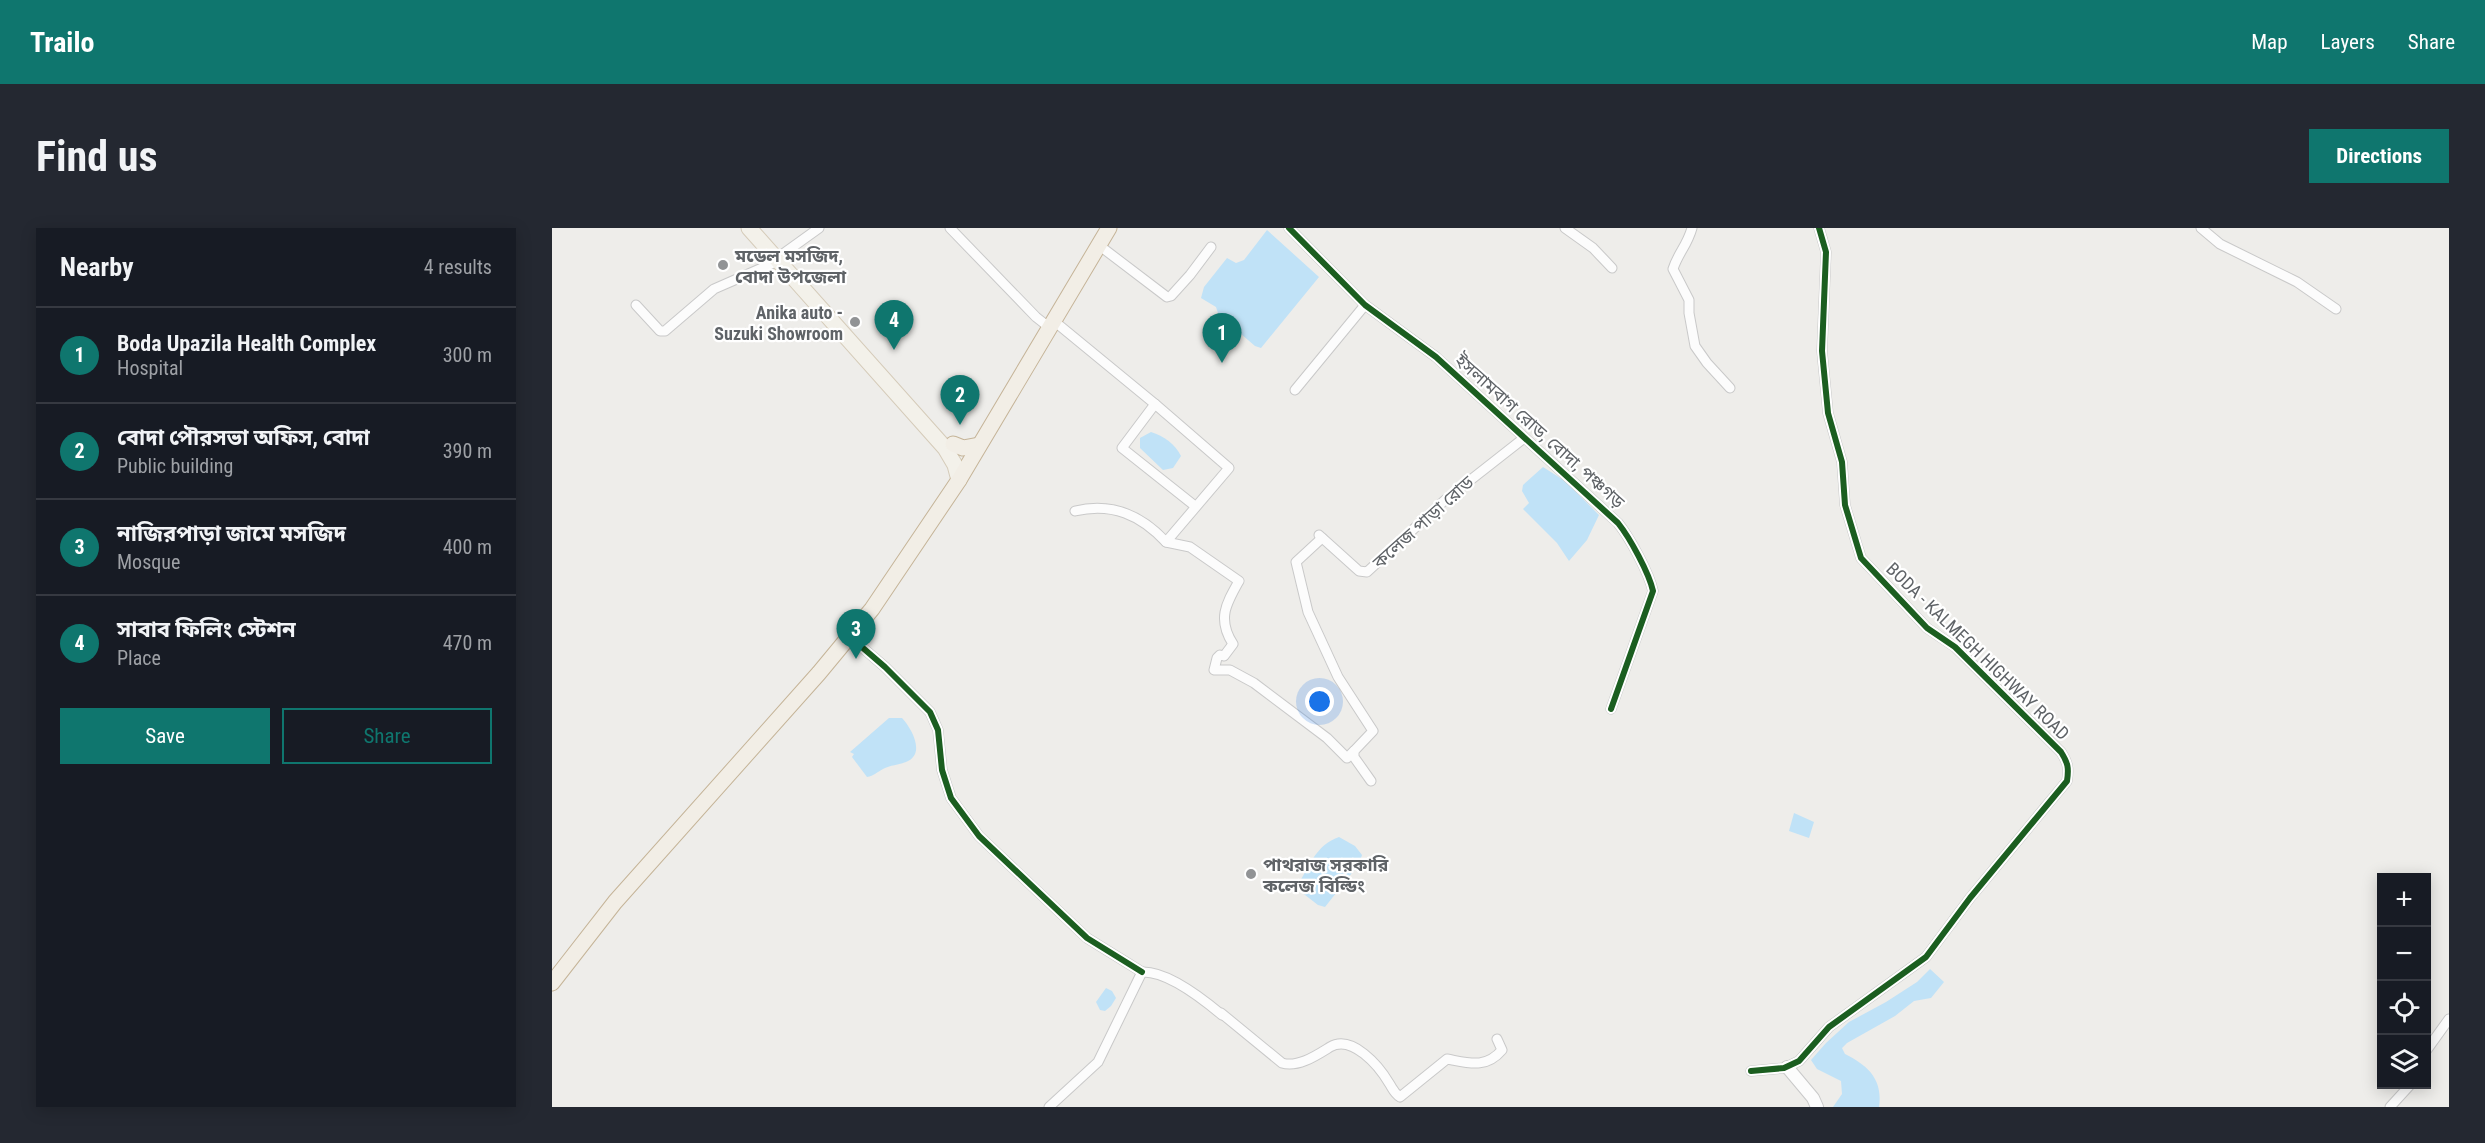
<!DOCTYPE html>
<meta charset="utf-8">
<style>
body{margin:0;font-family:"Roboto Condensed","Noto Sans Bengali",sans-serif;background:#242831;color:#f1f3f6}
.controls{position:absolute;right:18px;bottom:18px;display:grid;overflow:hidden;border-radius:0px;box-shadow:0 3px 15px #0003}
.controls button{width:54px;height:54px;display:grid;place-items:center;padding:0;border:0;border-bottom:2px solid #363941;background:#171b24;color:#f1f3f6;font:30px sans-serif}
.you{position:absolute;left:768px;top:474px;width:21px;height:21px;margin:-15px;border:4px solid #fff;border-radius:50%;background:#1a73e8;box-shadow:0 0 0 9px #1a73e833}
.badge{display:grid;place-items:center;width:39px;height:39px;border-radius:50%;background:#0f766e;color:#fff;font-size:20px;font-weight:700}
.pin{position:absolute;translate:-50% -50px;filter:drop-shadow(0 2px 3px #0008)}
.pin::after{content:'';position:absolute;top:32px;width:21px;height:18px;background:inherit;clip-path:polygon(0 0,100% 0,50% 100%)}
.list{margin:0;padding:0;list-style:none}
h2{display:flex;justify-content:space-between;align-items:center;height:78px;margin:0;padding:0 24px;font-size:26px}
h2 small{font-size:20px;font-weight:400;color:#9ea1a6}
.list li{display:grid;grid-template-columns:39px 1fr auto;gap:18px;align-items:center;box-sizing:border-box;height:96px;padding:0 24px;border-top:2px solid #363941}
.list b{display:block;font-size:22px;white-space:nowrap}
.list p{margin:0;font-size:20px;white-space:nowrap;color:#9ea1a6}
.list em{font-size:20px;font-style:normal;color:#9ea1a6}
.actions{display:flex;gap:12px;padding:18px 24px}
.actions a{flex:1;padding:14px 0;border:2px solid #0f766e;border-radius:0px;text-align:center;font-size:21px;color:#0f766e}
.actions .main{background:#0f766e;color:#fff}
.icon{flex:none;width:33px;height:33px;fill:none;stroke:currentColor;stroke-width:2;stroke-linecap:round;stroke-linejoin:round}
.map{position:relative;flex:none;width:1897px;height:879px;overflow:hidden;border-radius:0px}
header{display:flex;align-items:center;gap:36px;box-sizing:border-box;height:84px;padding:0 30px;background:#0f766e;color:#fff}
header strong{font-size:28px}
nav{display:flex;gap:33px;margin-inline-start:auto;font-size:21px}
.intro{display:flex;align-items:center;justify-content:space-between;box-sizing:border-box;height:144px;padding:0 36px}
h1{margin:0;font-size:42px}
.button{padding:15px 27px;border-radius:0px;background:#0f766e;color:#fff;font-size:21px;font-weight:700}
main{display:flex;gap:36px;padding:0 36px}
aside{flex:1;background:#171b24;border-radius:0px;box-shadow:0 3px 15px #0003}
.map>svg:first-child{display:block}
.water{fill:#c0e2f7}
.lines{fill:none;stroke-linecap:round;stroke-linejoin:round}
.minor-casing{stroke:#c9c9c9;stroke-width:11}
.tertiary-casing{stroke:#c9c9c9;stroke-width:14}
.primary-casing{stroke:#d5cbb9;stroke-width:17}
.trunk-casing{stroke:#c5b498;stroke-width:17}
.minor{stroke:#fcfcfc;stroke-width:9}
.tertiary{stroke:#fcfcfc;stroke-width:12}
.primary{stroke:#f3f1ea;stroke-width:15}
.trunk{stroke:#f2eee6;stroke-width:15}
.cycleway-casing{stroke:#fff;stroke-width:10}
.cycleway{stroke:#1b5e20;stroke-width:6}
.poi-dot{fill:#919395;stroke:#fff;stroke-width:2}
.labels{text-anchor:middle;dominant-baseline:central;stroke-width:4.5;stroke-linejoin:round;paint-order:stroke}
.poi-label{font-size:18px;font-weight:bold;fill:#5f6367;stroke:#fff;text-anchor:start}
.street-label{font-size:18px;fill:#5f6367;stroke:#fff}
</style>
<header>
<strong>Trailo</strong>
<nav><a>Map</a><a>Layers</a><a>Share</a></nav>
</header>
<div class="intro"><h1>Find us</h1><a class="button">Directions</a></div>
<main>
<aside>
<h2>Nearby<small>4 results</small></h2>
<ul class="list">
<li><span class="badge">1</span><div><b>Boda Upazila Health Complex</b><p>Hospital</p></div><em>300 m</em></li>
<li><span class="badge">2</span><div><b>বোদা পৌরসভা অফিস, বোদা</b><p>Public building</p></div><em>390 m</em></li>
<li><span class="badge">3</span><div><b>নাজিরপাড়া জামে মসজিদ</b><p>Mosque</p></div><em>400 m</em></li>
<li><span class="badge">4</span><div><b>সাবাব ফিলিং স্টেশন</b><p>Place</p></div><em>470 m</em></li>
</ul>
<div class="actions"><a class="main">Save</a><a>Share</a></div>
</aside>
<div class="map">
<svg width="1897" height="879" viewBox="0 0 1897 879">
<rect width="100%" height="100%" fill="#eeedea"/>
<g class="water">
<path d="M715 2 767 49 709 120 703 118 682 100 679 92 666 85 664 79 649 70 652 59 675 30 684 35 692 32Z"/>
<path d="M599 204C612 208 623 216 629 228L621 240 611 242 588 220V210Z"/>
<path d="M991 239 1013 253 1047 287 1035 312 1017 333 1005 315 971 281 977 275 970 263 971 257Z"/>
<path d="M337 490H350C360 501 374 526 354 534 347 537 338 537 331 541 325 544 322 548 315 549L300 529 302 526 298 524Z"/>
<path d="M1242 585 1262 594 1257 610 1237 603Z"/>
<path d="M787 609 803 618 810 627 807 636 773 679 766 677 744 660C757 640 763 617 787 609Z"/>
<path d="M1378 741 1392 754 1379 770 1362 773 1343 788 1295 815 1290 820 1293 826C1317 838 1331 852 1327 879H1281L1290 866 1289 853 1265 841 1259 832 1274 815 1297 794 1334 774 1365 754Z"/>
<path d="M554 760 560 763 564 770 559 778 553 783 548 782 544 774Z"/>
</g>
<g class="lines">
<defs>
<g id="minor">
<path d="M398 0 484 89 498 100"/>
<path d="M737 0 813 77 884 129 1066 295C1078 310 1097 345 1101 363L1059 481"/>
<path d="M1013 0 1041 20 1060 40"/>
<path d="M1140 0C1135 18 1126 25 1121 41L1137 72V85L1143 118 1155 135 1178 160"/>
<path d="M1649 0 1668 16 1745 54 1784 81"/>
<path d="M548 18 615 69 619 68 638 47 659 19"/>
<path d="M224 31 267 0"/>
<path d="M84 77 108 103H113L162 61 226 33"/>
<path d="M502 93 603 176 570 220 643 278"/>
<path d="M743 162 813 77"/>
<path d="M523 283C560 274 589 287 614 314L677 240 603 176"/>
<path d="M767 307 807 343 815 344 893 272 972 210"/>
<path d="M770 310 744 334 756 384 786 449 821 503 802 523V529L819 553"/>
<path d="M614 314 638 319 687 353C674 376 665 391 681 416L672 428 668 427 665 430 662 442H678L702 455 775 510 795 530 802 523"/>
<path d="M297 408 333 439 378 484 386 502 390 542 399 570 427 608 535 710 590 744"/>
<path d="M669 785 730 835C746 840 765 827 778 819 800 806 827 838 837 855 841 861 842 865 848 869L895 831C917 835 934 841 950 822L945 811"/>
<path d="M1874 823 1897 791"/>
<path d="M1199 843 1232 840 1247 833 1277 799 1374 729 1418 670 1515 553C1517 540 1516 535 1509 524L1403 419 1375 400 1309 330 1293 277 1290 234 1276 185 1270 123 1274 24 1267 0"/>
<path d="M497 879 546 834 590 744C615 743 651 771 670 787"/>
<path d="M1838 879 1859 856"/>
</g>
<path id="tertiary" d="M1235 839 1261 870 1265 879"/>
<path id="primary" d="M197 0 393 220 403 237 407 252"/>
<g id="trunk">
<path d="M401 216 411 220 427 217"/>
<path d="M0 755 63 674 267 445 320 381 407 252 557 0"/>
</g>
</defs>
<use href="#minor" class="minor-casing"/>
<use href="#tertiary" class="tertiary-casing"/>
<use href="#primary" class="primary-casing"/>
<use href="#trunk" class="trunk-casing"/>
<use href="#minor" class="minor"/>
<use href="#tertiary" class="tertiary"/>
<use href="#primary" class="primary"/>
<use href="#trunk" class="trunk"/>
<defs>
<g id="cycleway">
<path d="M737 0 813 77 884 129 1066 295C1078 310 1097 345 1101 363L1059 481"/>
<path d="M297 408 333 439 378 484 386 502 390 542 399 570 427 608 535 710 590 744"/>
<path d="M1199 843 1232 840 1247 833 1277 799 1374 729 1418 670 1515 553C1517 540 1516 535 1509 524L1403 419 1375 400 1309 330 1293 277 1290 234 1276 185 1270 123 1274 24 1267 0"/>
</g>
</defs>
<use href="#cycleway" class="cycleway-casing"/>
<use href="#cycleway" class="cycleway"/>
</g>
<g class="poi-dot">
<circle cx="171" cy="37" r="6"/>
<circle cx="303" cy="94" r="6"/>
<circle cx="699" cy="646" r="6"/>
</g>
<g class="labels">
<g class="poi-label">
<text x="183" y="27">মডেল মসজিদ,<tspan x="183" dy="21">বোদা উপজেলা</tspan></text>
<text x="291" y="84" text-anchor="end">Anika auto -<tspan x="291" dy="21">Suzuki Showroom</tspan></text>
<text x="711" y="636">পাথরাজ সরকারি<tspan x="711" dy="21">কলেজ বিল্ডিং</tspan></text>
</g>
<g class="street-label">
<text transform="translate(988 203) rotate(42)">ইসলামবাগ রোড, বোদা, পঞ্চগড়</text>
<text transform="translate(871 294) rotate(-42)">কলেজ পাড়া রোড</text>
<text transform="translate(1426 423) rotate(44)">BODA - KALMEGH HIGHWAY ROAD</text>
</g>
</g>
</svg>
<div class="controls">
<button>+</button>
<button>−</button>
<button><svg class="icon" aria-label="locate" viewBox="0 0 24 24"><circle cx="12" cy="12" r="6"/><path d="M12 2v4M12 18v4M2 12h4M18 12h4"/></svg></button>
<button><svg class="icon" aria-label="layers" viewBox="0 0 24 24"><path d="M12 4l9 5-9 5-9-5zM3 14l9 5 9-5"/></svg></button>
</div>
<div class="you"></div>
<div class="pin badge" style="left:670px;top:135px">1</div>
<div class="pin badge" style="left:408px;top:197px">2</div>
<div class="pin badge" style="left:304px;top:431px">3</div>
<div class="pin badge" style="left:342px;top:122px">4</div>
</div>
</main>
